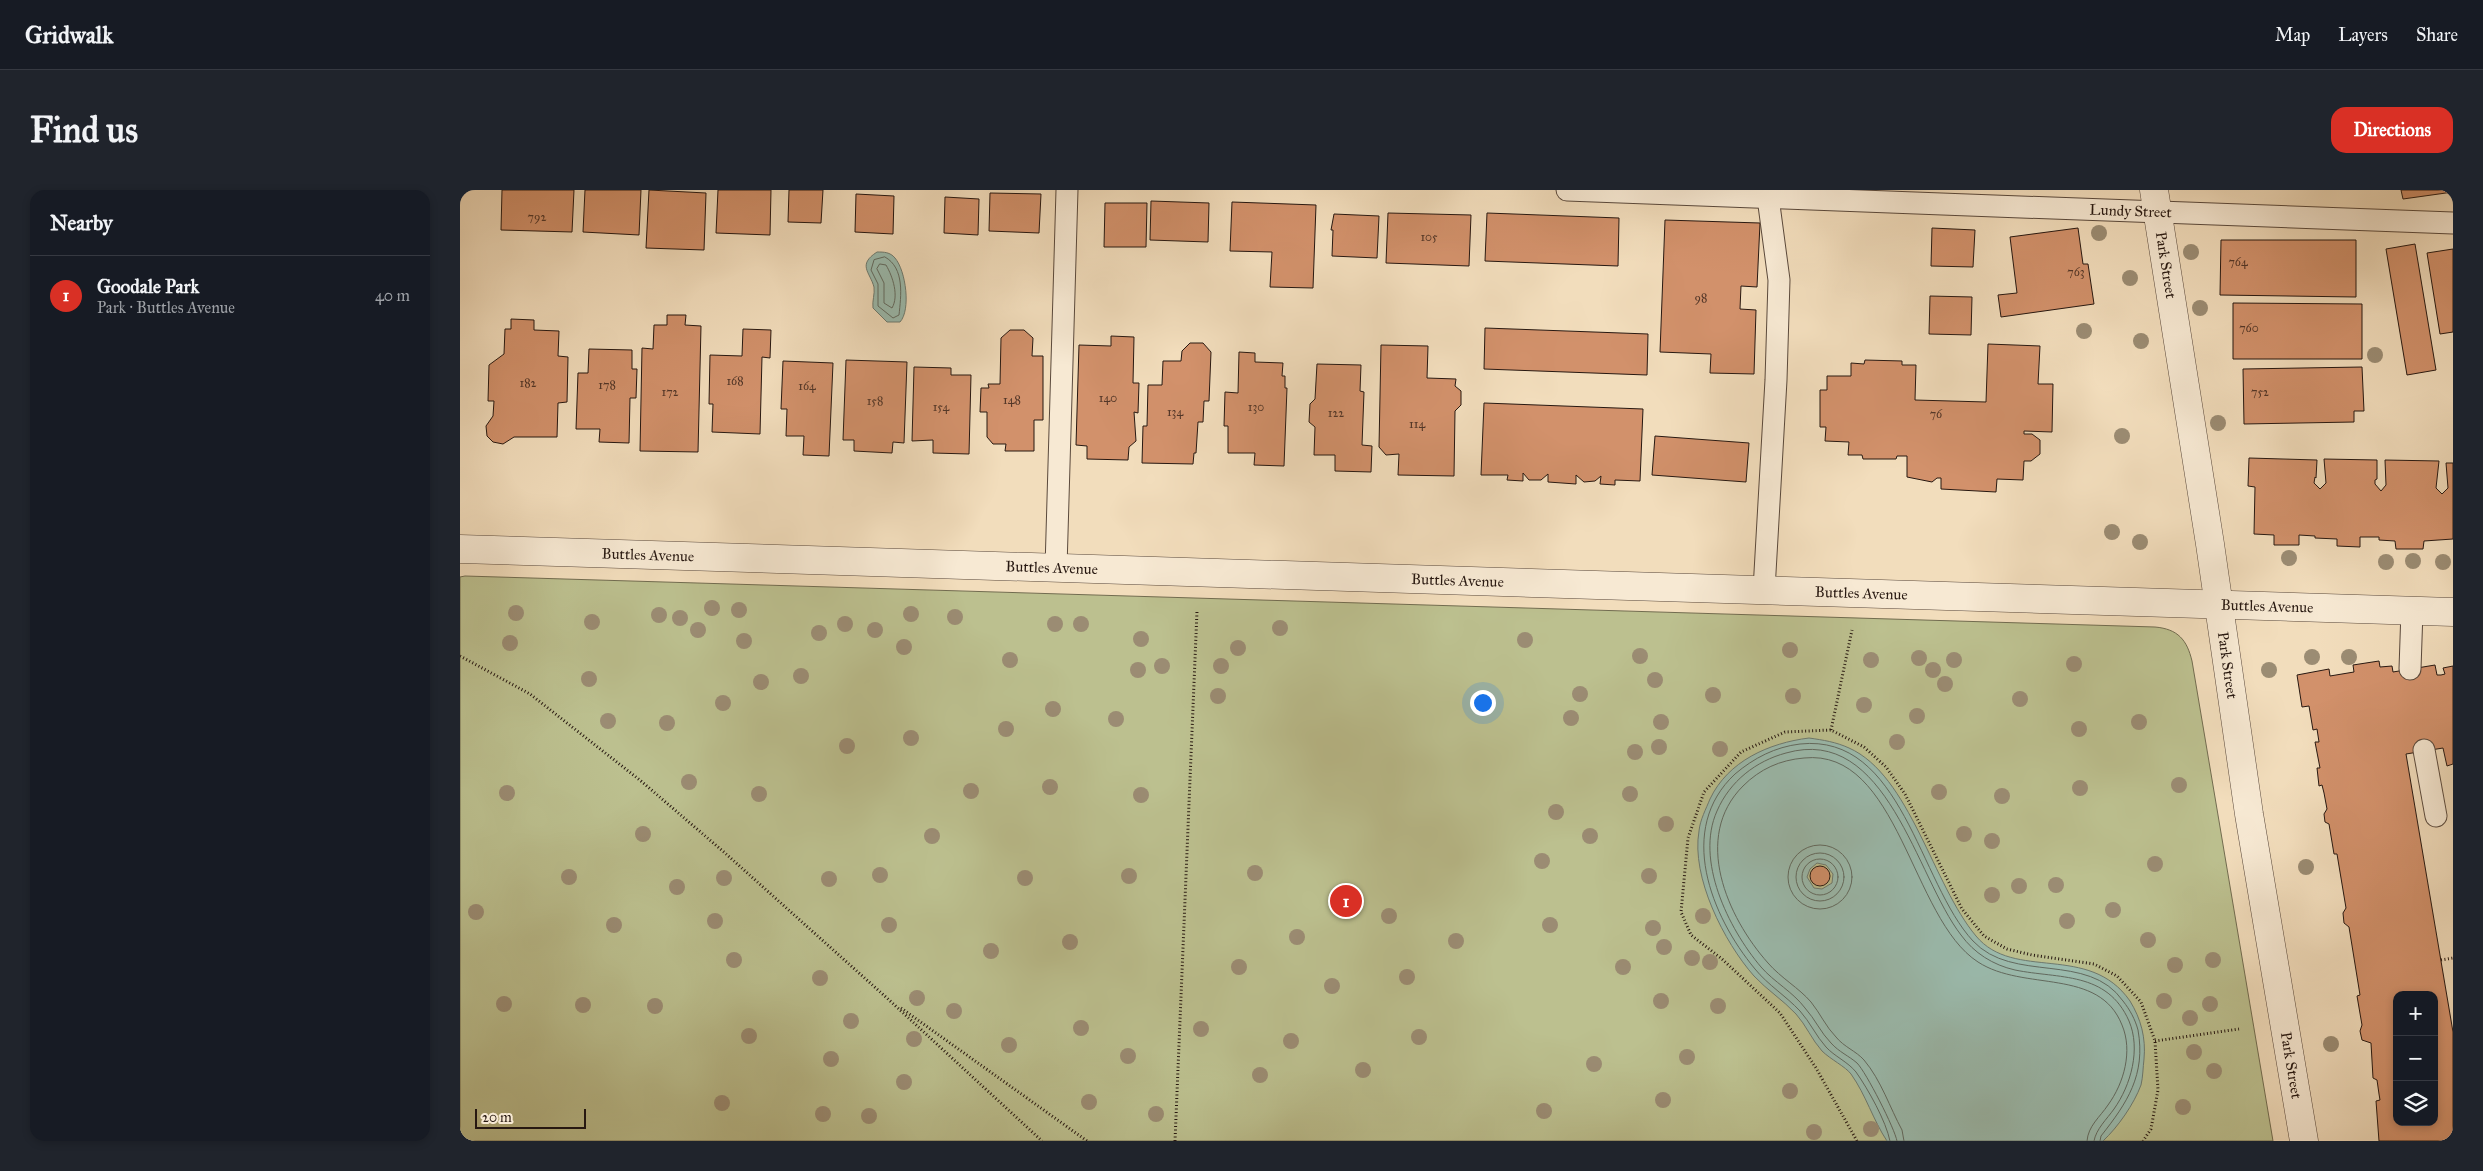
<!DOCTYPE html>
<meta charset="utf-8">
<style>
body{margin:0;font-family:"IM FELL Great Primer",serif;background:#20242c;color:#f1f3f6}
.controls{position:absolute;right:15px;bottom:15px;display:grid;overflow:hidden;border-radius:10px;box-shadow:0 2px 8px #0003}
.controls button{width:45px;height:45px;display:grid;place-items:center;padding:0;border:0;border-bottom:1px solid #363941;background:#171b24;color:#f1f3f6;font:25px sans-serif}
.scale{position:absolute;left:15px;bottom:12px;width:111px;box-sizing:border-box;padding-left:5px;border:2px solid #271811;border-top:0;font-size:14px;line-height:18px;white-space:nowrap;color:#271811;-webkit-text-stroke:4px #f7e9d3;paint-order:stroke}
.you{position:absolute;left:1022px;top:512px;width:18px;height:18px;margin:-12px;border:4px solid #fff;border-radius:50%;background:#1a73e8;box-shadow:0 0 0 8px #1a73e833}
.badge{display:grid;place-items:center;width:32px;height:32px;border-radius:50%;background:#d93025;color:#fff;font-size:16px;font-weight:700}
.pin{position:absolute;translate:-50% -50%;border:2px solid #fff;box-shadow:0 1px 5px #0006}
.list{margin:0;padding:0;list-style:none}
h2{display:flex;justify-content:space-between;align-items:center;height:65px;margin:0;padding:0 20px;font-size:21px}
h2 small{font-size:16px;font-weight:400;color:#9ea1a6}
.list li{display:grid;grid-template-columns:32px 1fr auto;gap:15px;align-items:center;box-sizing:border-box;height:80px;padding:0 20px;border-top:1px solid #363941}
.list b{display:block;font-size:19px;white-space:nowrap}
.list p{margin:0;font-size:16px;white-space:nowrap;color:#9ea1a6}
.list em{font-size:16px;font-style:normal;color:#9ea1a6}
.icon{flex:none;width:28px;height:28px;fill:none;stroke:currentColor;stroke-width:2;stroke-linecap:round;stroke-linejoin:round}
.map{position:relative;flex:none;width:1993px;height:951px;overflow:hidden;border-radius:15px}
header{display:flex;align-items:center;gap:30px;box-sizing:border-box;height:70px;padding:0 25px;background:#171b24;border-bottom:1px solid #363941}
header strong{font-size:24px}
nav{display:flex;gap:28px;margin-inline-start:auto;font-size:18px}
.intro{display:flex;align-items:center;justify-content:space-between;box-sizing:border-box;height:120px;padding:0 30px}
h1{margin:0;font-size:35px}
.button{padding:12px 22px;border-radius:15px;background:#d93025;color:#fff;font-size:18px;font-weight:700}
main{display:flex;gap:30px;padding:0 30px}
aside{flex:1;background:#171b24;border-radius:15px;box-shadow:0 2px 8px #0003}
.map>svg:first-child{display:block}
.green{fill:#bcc08f;stroke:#726c50}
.water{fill:#9bbcaf;stroke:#6d7a70;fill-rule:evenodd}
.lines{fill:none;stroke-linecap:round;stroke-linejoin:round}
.shore{stroke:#616a60;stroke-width:1}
.building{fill:#d2916b;stroke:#271811;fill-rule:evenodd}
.service-casing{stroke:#5a493c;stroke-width:23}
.minor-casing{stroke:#5a493c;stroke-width:29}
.path{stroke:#271811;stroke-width:3;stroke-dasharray:1 2.5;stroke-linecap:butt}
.service{stroke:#f7e9d3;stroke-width:21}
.minor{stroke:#f7e9d3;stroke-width:28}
.tree{fill:#9b8c73}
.labels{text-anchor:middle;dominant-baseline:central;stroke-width:4.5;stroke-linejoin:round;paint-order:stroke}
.number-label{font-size:12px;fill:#523628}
.street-label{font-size:15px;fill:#271811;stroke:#f7e9d3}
</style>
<header>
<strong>Gridwalk</strong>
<nav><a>Map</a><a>Layers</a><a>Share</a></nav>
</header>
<div class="intro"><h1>Find us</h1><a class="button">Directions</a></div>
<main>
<aside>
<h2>Nearby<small></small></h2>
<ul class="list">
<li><span class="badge">1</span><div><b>Goodale Park</b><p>Park · Buttles Avenue</p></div><em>40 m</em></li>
</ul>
</aside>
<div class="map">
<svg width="1993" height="951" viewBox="0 0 1993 951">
<rect width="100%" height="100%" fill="#f2ddbc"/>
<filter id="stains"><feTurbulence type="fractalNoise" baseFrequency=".004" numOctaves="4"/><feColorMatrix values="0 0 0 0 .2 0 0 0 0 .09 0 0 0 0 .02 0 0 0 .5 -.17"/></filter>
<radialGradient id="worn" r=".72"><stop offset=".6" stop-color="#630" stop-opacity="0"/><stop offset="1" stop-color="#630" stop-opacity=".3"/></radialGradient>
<path class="green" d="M5 386 1695 437C1718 439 1727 450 1732 471L1813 951H0V387Z"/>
<g class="water">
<path d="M417 62C424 62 430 62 435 68 446 81 451 120 440 132H427L413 118C412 111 415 104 414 97 410 82 397 75 417 62Z"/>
<path d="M1349 548C1363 550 1376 552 1389 558 1450 585 1473 695 1516 746 1554 792 1629 752 1670 811 1681 829 1686 848 1684 869 1683 877 1683 887 1681 895 1674 914 1658 937 1643 951H1427C1413 930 1406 905 1391 884 1386 877 1370 869 1362 861 1352 850 1346 835 1336 824 1323 810 1307 800 1294 786 1264 752 1231 687 1239 641 1240 630 1246 619 1250 609 1268 571 1309 553 1349 548ZM1357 673 1366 675 1373 684 1372 693 1362 699 1354 698 1347 687 1350 679Z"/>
</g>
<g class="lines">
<g class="shore">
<path d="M425 67C445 78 441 106 439 125L433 128 418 116V94L411 80 414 70Z"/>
<path d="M420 74 426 75C433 87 439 106 432 118L424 113V93L417 79Z"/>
<circle cx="1360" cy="687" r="32"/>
<circle cx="1360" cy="687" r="24"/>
<circle cx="1360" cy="687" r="18"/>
<path d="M1430 951C1426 931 1408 899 1396 882 1388 872 1374 866 1366 857 1356 846 1350 832 1340 821 1326 806 1308 795 1295 779 1251 726 1216 639 1275 584 1294 568 1315 557 1340 554 1442 543 1459 693 1513 751 1553 794 1628 761 1663 811 1670 820 1675 829 1678 840 1686 885 1667 913 1641 946L1640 951"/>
<path d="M1437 951C1435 939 1406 882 1397 873 1389 866 1379 862 1371 853 1361 843 1355 829 1345 818 1333 802 1314 792 1301 777 1268 738 1235 670 1257 621 1270 591 1296 571 1326 563 1427 534 1456 687 1501 745 1514 763 1533 775 1555 780 1599 789 1647 781 1669 831 1681 859 1671 895 1654 919 1647 929 1636 939 1634 951"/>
<path d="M1444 951 1442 940C1430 918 1421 890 1404 870 1396 861 1384 857 1376 847 1366 837 1360 823 1351 812 1339 798 1321 788 1308 773 1267 727 1232 647 1283 596 1300 579 1320 570 1344 568 1439 558 1451 729 1518 772 1564 802 1639 777 1662 835 1673 861 1664 893 1648 915 1640 927 1628 936 1627 951"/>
</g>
</g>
<g class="building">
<path d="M42 0H114L112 42 41 40Z"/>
<path d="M125 0H181L179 45 123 42Z"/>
<path d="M189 0 246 3 244 60 186 58Z"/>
<path d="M258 0H311L310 45 256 43Z"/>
<path d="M329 0H363L361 33 328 32Z"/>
<path d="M1941 0H1993V2L1943 9Z"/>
<path d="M530 3 581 4 579 43 529 41Z"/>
<path d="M396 4 434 6 433 44 395 42Z"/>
<path d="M485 7 519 9 518 45 484 43Z"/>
<path d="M691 11 749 13 748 52 690 50Z"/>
<path d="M772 12 856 15 853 98 810 97 812 62 770 61Z"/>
<path d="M645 13H687L686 57H644Z"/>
<path d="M928 23 1011 25 1009 76 926 73Z"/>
<path d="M1027 23 1159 28 1158 76 1025 71Z"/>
<path d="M874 24 919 26 917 68 872 66 873 40H871Z"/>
<path d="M1205 30 1300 33 1297 97 1281 96 1280 119 1296 120 1294 184 1250 183 1251 164 1200 162Z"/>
<path d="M1472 38 1515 40 1513 77 1471 76Z"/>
<path d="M1618 38 1623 74H1628L1634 114 1541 127 1538 105 1557 103 1550 47Z"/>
<path d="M1761 50H1896V107L1760 105Z"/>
<path d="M1955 54 1976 180 1947 185 1926 59Z"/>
<path d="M1993 59V142L1980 144 1967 63Z"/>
<path d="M1470 106 1512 107 1511 145 1469 144Z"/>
<path d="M1773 113 1902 114V169H1773Z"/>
<path d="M207 125H226L225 135 241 136 238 262 180 261 182 158 193 159 194 135H207Z"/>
<path d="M51 129 74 130V140L99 141 98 166 108 167 107 212 98 213 97 247H54L43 254 33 252 27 246 26 236 33 226 34 211H28L29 175 44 164 45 139H51Z"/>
<path d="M1025 138 1188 144 1187 185 1024 179Z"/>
<path d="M283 139 311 140 310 168 302 167 300 244 252 242 253 214H249L250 165 282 166Z"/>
<path d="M550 140H564L573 148 572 166H583V230H574V261H545L546 254H533L527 247V222H520L521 198H529L528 194H540L541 148Z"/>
<path d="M651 146 674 147 673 193H679L678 223 674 222 676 251 669 257 668 270 627 269V256L616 255 619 155 651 156Z"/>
<path d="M730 153H743L751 162 749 211H744L743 232H738L736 263H734L733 274 682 273 683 236H687L688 195H702L703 171H721L722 161Z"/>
<path d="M1528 154 1580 156 1578 194H1593L1592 242 1564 241V244H1572L1580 250V264L1571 271H1564L1563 290 1537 289 1536 302 1481 299V288H1477L1472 292 1447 287V266H1437L1436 269H1403L1402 265H1388L1389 252 1365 251 1366 237H1360V200H1367V186H1391V173L1404 174 1405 170 1442 171V175H1456L1455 210 1526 212Z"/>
<path d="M921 155 968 156 967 188 996 189 995 196 1001 201V215L995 221 994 286 938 285 939 264 926 265 919 257Z"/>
<path d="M129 159 172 160V179H177L176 208H170L169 253 139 252 140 239H116L118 183H128Z"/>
<path d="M779 162 795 163V172L823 173 822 186H825V198H827L824 276 794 275 795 263H768V236H764L765 202 778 203Z"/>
<path d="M386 170 447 172 444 253 433 252 432 263 394 261V250H383Z"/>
<path d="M323 171 373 173 369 266 343 265 344 246H326L327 219H321Z"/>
<path d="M857 174 901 175 900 201 904 202 902 255 912 256 911 282 875 281V265H854L855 237 849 232 850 214 855 209Z"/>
<path d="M454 177 491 178V185H511L509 264 473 263V250L452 251Z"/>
<path d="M1902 177 1904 221H1894V232L1784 234 1783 179Z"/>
<path d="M1024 213 1183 219 1180 291 1155 290V295L1140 294 1141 286 1135 291 1124 292 1116 285V294L1088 292V284L1081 290H1069L1063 283V291L1047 290 1048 285H1021Z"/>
<path d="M1195 246 1289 253 1286 292 1192 285Z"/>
<path d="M1789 268 1857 270 1856 288 1855 287 1854 293 1860 299 1866 293 1864 269 1917 270V289L1915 290V294L1921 301 1926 295 1925 270 1979 271 1976 298 1982 304 1988 298 1986 273H1993V349L1964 351 1963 359H1936L1935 351 1919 350V347H1900V357L1877 356V349L1855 348V346L1839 345V355H1814V345L1794 344 1795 297 1788 296Z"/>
<path d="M1919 471 1920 477 1932 476 1933 482 1975 475 1977 485H1981L1985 484 1983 478 1993 476V574L1987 576 1983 558 1946 564 1993 842V951H1919L1916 911 1920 910 1919 904 1917 890 1913 888 1911 853 1902 850 1900 841 1902 835 1897 806 1900 805 1889 737 1884 733 1883 723 1886 718 1877 664H1874L1869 634 1865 632 1864 624 1867 619 1864 603 1862 595 1859 596 1857 578H1860L1855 552H1859L1857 539 1853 540 1849 516 1842 517 1837 485 1869 479 1870 486 1894 482 1893 475ZM1937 805H1974V932H1937Z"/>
<circle cx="1360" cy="686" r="10"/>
</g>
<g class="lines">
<defs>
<g id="service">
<path id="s1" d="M1107 0 1993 33"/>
<path d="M596 378 607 0"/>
<path d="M1304 400 1316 190 1319 90 1307 0"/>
<path d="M1950 479 1952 420"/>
<path d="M1964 560 1976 626"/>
</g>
<g id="minor">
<path id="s2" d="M1694 0 1750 354 1789 624 1844 951"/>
<path id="s3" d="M0 359 1993 422"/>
</g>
</defs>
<use href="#service" class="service-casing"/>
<use href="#minor" class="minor-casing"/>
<g class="path">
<path d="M0 466 70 504 181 591 265 663 428 809 582 951"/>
<path d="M1371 540 1392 440"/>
<path d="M1981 770 1993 768"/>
<path d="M441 818 627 951"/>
<path d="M1695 851 1779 839"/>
<path d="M715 951 737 421"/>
<path d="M1397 951 1356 878 1320 823 1262 769 1231 745 1221 722 1228 648 1244 602 1281 562 1325 542 1371 540 1404 557 1426 577 1445 604 1502 719 1524 746 1547 759 1572 765 1634 774 1657 786 1681 812 1695 851 1698 900 1691 939 1683 951"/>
</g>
<use href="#service" class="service"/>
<use href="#minor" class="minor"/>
</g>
<g class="tree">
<circle cx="1639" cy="43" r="8"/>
<circle cx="1731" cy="62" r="8"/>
<circle cx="1670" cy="88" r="8"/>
<circle cx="1740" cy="118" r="8"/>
<circle cx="1624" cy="141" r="8"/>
<circle cx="1681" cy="151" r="8"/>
<circle cx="1915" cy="165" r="8"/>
<circle cx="1758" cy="233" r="8"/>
<circle cx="1662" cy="246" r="8"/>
<circle cx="1652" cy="342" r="8"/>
<circle cx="1680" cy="352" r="8"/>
<circle cx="1829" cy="368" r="8"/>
<circle cx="1953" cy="371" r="8"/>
<circle cx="1926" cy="372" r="8"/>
<circle cx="1983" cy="372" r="8"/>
<circle cx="252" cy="418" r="8"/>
<circle cx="279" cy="420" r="8"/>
<circle cx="56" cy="423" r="8"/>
<circle cx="451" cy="424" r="8"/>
<circle cx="199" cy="425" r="8"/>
<circle cx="495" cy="427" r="8"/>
<circle cx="220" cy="428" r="8"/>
<circle cx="132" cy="432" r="8"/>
<circle cx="385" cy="434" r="8"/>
<circle cx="595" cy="434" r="8"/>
<circle cx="621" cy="434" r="8"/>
<circle cx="820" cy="438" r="8"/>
<circle cx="238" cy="440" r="8"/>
<circle cx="415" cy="440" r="8"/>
<circle cx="359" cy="443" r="8"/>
<circle cx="681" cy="449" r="8"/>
<circle cx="1065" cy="450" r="8"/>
<circle cx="284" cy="451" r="8"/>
<circle cx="50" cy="453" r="8"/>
<circle cx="444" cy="457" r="8"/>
<circle cx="778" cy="458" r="8"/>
<circle cx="1330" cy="460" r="8"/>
<circle cx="1180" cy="466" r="8"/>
<circle cx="1852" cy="467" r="8"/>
<circle cx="1889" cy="467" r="8"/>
<circle cx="1459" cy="468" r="8"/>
<circle cx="550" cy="470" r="8"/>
<circle cx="1411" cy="470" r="8"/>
<circle cx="1494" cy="470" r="8"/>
<circle cx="1614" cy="474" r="8"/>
<circle cx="702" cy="476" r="8"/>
<circle cx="761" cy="476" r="8"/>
<circle cx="678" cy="480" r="8"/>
<circle cx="1473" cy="480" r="8"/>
<circle cx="1809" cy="480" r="8"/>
<circle cx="341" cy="486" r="8"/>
<circle cx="129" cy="489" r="8"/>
<circle cx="1195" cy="490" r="8"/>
<circle cx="301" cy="492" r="8"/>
<circle cx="1485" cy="494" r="8"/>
<circle cx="1120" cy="504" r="8"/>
<circle cx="1253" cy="505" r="8"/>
<circle cx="758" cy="506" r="8"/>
<circle cx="1333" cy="506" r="8"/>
<circle cx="1560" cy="509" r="8"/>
<circle cx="263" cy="513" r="8"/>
<circle cx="1404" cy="515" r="8"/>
<circle cx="593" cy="519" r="8"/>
<circle cx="1457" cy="526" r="8"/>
<circle cx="1111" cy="528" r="8"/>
<circle cx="656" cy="529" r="8"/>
<circle cx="148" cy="531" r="8"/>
<circle cx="1201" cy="532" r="8"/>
<circle cx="1679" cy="532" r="8"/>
<circle cx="207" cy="533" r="8"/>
<circle cx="546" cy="539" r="8"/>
<circle cx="1619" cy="539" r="8"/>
<circle cx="451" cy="548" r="8"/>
<circle cx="1437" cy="552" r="8"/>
<circle cx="387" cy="556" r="8"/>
<circle cx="1199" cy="557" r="8"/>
<circle cx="1260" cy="559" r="8"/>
<circle cx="1175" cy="562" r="8"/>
<circle cx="229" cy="592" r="8"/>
<circle cx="1719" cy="595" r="8"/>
<circle cx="590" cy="597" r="8"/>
<circle cx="1620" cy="598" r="8"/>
<circle cx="511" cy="601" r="8"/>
<circle cx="1479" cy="602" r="8"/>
<circle cx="47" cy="603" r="8"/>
<circle cx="299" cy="604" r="8"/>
<circle cx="1170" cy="604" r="8"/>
<circle cx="681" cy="605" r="8"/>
<circle cx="1542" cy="606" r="8"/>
<circle cx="1096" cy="622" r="8"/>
<circle cx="1206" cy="634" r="8"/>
<circle cx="183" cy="644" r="8"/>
<circle cx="1504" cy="644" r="8"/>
<circle cx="472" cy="646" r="8"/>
<circle cx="1130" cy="646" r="8"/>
<circle cx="1532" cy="651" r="8"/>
<circle cx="1082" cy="671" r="8"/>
<circle cx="1695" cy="674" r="8"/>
<circle cx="1846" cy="677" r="8"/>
<circle cx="795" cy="683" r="8"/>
<circle cx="420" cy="685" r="8"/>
<circle cx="669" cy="686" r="8"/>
<circle cx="1189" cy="686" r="8"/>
<circle cx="109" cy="687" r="8"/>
<circle cx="264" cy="688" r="8"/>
<circle cx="565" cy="688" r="8"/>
<circle cx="369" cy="689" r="8"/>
<circle cx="1596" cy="695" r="8"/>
<circle cx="1559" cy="696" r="8"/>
<circle cx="217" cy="697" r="8"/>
<circle cx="1532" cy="705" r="8"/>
<circle cx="1653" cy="720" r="8"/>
<circle cx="16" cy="722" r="8"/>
<circle cx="929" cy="726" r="8"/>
<circle cx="1243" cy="726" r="8"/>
<circle cx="255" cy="731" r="8"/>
<circle cx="1607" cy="731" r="8"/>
<circle cx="154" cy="735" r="8"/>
<circle cx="429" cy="735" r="8"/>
<circle cx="1090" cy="735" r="8"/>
<circle cx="1193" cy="738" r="8"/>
<circle cx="837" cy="747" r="8"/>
<circle cx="1688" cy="750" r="8"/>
<circle cx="996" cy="751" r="8"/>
<circle cx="610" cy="752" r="8"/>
<circle cx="1204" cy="757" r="8"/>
<circle cx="531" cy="761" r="8"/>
<circle cx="1232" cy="768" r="8"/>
<circle cx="274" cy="770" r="8"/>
<circle cx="1753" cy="770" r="8"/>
<circle cx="1250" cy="772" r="8"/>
<circle cx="1715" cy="775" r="8"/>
<circle cx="779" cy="777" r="8"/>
<circle cx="1163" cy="777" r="8"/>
<circle cx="947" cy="787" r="8"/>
<circle cx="360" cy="788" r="8"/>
<circle cx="872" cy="796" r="8"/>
<circle cx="457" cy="808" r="8"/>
<circle cx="1201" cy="811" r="8"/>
<circle cx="1704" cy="811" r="8"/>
<circle cx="44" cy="814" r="8"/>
<circle cx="1750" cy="814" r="8"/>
<circle cx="123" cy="815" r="8"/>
<circle cx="195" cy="816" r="8"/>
<circle cx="1258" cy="816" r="8"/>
<circle cx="494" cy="821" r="8"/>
<circle cx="1730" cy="828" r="8"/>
<circle cx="391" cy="831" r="8"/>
<circle cx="621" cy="838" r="8"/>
<circle cx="741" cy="839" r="8"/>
<circle cx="289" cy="846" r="8"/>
<circle cx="959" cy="847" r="8"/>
<circle cx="454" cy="849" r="8"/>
<circle cx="831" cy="851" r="8"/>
<circle cx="1871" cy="854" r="8"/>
<circle cx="549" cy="855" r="8"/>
<circle cx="1734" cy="862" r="8"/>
<circle cx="668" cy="866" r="8"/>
<circle cx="1227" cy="867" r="8"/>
<circle cx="371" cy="869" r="8"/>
<circle cx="1134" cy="874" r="8"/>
<circle cx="903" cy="880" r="8"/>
<circle cx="1754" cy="881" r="8"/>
<circle cx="800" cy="885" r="8"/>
<circle cx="444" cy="892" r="8"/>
<circle cx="1330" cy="901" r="8"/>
<circle cx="1203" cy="910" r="8"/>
<circle cx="629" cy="912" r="8"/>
<circle cx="262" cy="913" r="8"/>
<circle cx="1723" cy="917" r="8"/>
<circle cx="1084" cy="921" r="8"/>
<circle cx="363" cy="924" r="8"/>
<circle cx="696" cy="924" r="8"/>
<circle cx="409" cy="926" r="8"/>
<circle cx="1411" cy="939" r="8"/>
<circle cx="1354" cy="942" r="8"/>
</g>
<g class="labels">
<g class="number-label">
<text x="77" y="27">792</text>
<text x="969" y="47">105</text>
<text x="1778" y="72">764</text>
<text x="1616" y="82">763</text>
<text x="1241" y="108">98</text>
<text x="1789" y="138">760</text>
<text x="275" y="191">168</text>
<text x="68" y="193">182</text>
<text x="147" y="195">178</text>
<text x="347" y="196">164</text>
<text x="210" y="202">172</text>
<text x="1800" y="202">752</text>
<text x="648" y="208">140</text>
<text x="552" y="210">148</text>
<text x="415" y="211">158</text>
<text x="481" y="217">154</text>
<text x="796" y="217">130</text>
<text x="715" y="222">134</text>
<text x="876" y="223">122</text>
<text x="1476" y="224">76</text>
<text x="957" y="234">114</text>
</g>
<g class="street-label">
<text stroke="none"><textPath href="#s1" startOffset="564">Lundy Street</textPath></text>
<text stroke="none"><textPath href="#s2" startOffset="76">Park Street</textPath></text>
<text stroke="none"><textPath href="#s3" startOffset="188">Buttles Avenue</textPath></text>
<text stroke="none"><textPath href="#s3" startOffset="592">Buttles Avenue</textPath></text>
<text stroke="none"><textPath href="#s3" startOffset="998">Buttles Avenue</textPath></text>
<text stroke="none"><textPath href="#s3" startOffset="1402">Buttles Avenue</textPath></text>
<text stroke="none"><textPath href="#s3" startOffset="1808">Buttles Avenue</textPath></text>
<text stroke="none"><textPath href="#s2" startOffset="481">Park Street</textPath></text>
<text stroke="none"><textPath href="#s2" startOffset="886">Park Street</textPath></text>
</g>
</g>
<rect width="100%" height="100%" filter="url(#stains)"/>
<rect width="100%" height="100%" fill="url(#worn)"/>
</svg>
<div class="controls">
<button>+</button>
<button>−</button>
<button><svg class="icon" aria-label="layers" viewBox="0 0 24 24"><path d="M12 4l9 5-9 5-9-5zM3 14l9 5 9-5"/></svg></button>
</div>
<div class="scale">20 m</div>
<div class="you"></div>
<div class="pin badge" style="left:886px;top:711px">1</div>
</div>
</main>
